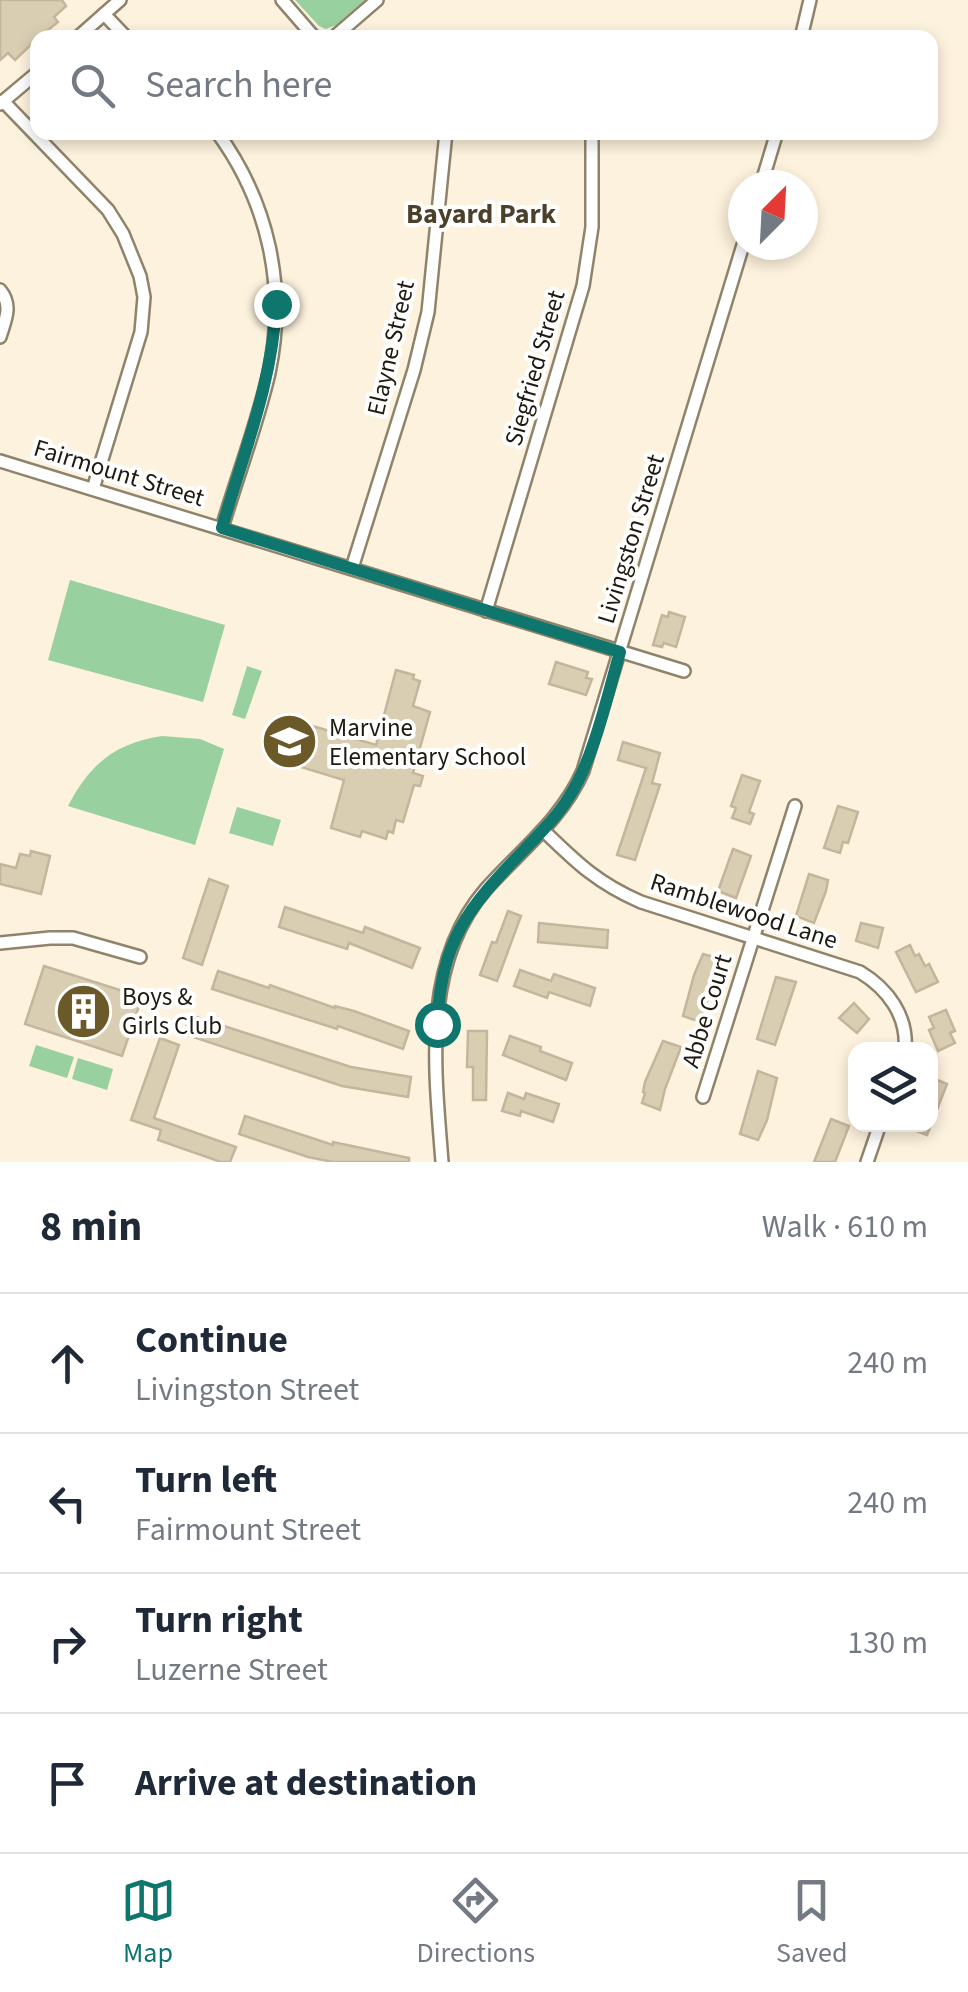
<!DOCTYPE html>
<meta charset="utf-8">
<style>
body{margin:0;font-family:"Source Sans 3",sans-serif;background:#f2f2f3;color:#1f2937}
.controls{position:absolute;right:30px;bottom:30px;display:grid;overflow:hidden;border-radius:20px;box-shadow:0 5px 15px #0003}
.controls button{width:90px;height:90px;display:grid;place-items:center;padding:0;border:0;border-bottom:2px solid #e0e1e3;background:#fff;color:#1f2937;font:50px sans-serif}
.compass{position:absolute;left:728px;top:170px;width:90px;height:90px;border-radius:50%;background:#fff;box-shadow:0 5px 15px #0003;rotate:24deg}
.stop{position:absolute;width:30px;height:30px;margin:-22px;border:8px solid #0f766e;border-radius:50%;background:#fff}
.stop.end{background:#0f766e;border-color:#fff;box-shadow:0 2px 10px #0008}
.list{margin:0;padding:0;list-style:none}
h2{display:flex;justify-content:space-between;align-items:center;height:130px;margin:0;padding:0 40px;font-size:42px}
h2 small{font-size:32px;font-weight:400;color:#747a83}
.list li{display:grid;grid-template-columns:65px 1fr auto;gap:30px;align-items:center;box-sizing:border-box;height:140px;padding:0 40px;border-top:2px solid #e0e1e3}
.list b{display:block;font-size:38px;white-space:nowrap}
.list p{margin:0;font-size:32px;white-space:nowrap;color:#747a83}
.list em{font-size:32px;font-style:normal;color:#747a83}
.icon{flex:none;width:55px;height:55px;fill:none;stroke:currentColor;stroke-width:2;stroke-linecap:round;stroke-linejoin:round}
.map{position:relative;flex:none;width:968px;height:1162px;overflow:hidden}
.search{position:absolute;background:#fff;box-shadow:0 5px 15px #0003;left:30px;right:30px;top:30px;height:110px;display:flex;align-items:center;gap:25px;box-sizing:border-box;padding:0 35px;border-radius:20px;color:#747a83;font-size:38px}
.sheet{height:690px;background:#fff}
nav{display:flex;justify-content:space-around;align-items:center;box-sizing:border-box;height:140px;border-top:2px solid #e0e1e3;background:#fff;font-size:28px;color:#747a83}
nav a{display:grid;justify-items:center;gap:5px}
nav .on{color:#0f766e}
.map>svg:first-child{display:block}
.green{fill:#99d0a0}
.building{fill:#d9cdb2;stroke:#c3b69c;stroke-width:2.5}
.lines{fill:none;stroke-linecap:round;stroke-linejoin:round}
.street-casing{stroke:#8f846b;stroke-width:16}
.street{stroke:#fff;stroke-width:11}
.route{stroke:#0f766e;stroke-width:12}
.labels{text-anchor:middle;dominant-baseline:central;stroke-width:8;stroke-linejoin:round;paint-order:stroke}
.street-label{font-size:25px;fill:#1e1a10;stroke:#fff}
.poi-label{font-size:25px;fill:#1e1a10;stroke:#fff;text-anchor:start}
.neighbourhood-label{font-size:28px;font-weight:bold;fill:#4b402a;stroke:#fff}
</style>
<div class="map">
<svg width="968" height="1162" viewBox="0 0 968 1162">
<rect width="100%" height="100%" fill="#fdf2dd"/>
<g class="green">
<path d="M295 0H365L336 25 326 29 319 26Z"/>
<path d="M70 580 225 625 203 702 48 660Z"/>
<path d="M247 666 262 671 245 719 232 715Z"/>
<path d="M162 736 200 739 224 749 195 845 68 806C90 764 115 743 162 736Z"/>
<path d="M237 807 281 820 273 846 229 833Z"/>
<path d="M36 1045 74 1057 67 1078 29 1066Z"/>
<path d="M78 1058 113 1069 107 1090 72 1079Z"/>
</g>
<g class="building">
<path d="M0 0H62L66 6 54 17 58 22 38 38 15 60 8 53 0 60Z"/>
<path d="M669 612 685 617 676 647 664 643 662 647 653 645 662 615 668 617Z"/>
<path d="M556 662 588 672 586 678 592 679 586 695 549 684Z"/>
<path d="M396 670 414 675 413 679 420 681 413 706 430 712 413 773 423 776 420 786 414 785 403 822 396 820 393 833 388 831 386 839 362 831 360 837 331 828 344 780 301 767 306 751 298 749 300 742 297 741 303 723 376 745Z"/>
<path d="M623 742 660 753 652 783 660 785 635 860 617 855 646 768 618 760Z"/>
<path d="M742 775 760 781 749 812 754 814 750 824 732 818 736 808 731 806Z"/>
<path d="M838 806 858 812 848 843 843 842 840 853 824 848Z"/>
<path d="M733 849 751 856 736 898 718 891Z"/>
<path d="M31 851 50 856 41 894 0 884V864L16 868 20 854 30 856Z"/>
<path d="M809 874 828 880 826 891 814 923 796 916Z"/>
<path d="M209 879 228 886 202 965 183 958Z"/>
<path d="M285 907 363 933 365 927 420 948 412 968 349 943 347 949 279 927Z"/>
<path d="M508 911 521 916 497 981 480 975 492 942 496 943Z"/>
<path d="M539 923 608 930 607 948 538 942Z"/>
<path d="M861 923 883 928 878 948 856 941Z"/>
<path d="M910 945 915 956 919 954 925 966 929 964 938 982 916 992 896 952Z"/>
<path d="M703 954 721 959 700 1022 683 1016 694 975Z"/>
<path d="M44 966 142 997 122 1056 25 1024Z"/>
<path d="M520 970 551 981 554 974 595 988 590 1006 549 992 547 998 514 986Z"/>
<path d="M218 971 269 988 270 985 335 1008V1006L354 1011 409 1031 403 1049 338 1026 337 1029 212 989Z"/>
<path d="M776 977 796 982 775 1045 757 1039Z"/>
<path d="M854 1003 869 1019 857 1033 839 1018Z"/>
<path d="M946 1010 955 1031 950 1033 955 1043 938 1051 929 1030 934 1028 929 1017Z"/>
<path d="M190 1015 351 1067 411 1077 408 1097 342 1086 184 1034Z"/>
<path d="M468 1031H487L486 1100H473V1067H467Z"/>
<path d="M510 1036 541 1047 540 1051 572 1063 566 1080 503 1055Z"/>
<path d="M160 1038 179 1045 154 1118 236 1147 230 1162H221L158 1140 161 1130 131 1120Z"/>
<path d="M663 1041 681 1047 665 1089 660 1110 642 1103 645 1093 643 1092 645 1082Z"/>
<path d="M758 1071 777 1078 767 1120 758 1140 740 1134Z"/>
<path d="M930 1077 947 1084 927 1135 902 1125 930 1124Z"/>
<path d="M508 1093 524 1099 526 1093 559 1104 553 1122 521 1111 520 1116 502 1111Z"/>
<path d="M245 1116 333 1145V1142L409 1158V1162H333L308 1157 239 1134Z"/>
<path d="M831 1119 849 1126 835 1162H814Z"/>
</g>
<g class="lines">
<defs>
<g id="street">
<path d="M282 0 315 38"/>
<path d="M104 14 127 38"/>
<path d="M77 38 120 0"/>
<path d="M333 38 377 0"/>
<path d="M801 38 810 0"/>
<path d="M3 101 108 210 123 234 140 276 144 297 141 332 93 489"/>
<path d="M0 104 38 72"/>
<path d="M217 132C269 203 287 288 269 373 257 425 237 477 222 528"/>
<path d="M761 185 777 132"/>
<path d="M0 290C13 306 5 320 0 337"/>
<path d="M0 461 684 671"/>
<path d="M352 568 414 370 428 312 446 132"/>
<path d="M486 611 583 286 592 227V132"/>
<path d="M543 830C576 862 597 883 641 902L860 972C888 989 908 1016 905 1050"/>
<path d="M0 943 50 938H73L140 957"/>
<path d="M703 1097 795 806"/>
<path d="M442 1162C435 1070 421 964 486 889 520 851 562 819 583 771L743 245"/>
<path d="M867 1162 880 1124"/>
</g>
</defs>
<use href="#street" class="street-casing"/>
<use href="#street" class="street"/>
</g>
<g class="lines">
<path class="route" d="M276 304C273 382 243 454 222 528L620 652C608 694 593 761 569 797 557 817 540 833 524 850 467 909 442 939 437 1024"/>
</g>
<defs>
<symbol id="school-disc" viewBox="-11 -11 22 22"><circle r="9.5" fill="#6b5a28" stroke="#fff"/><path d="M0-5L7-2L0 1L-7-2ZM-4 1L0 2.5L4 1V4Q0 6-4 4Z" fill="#fff"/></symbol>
<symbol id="building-disc" viewBox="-11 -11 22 22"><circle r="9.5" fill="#6b5a28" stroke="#fff"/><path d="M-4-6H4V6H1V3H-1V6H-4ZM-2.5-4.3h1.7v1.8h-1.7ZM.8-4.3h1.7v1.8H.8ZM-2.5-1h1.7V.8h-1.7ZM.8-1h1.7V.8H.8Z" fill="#fff"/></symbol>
</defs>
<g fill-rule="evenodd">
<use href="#school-disc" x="258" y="710" width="63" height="63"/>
<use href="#building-disc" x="52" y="980" width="63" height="63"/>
</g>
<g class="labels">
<g class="street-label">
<text transform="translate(391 348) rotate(-77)">Elayne Street</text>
<text transform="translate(535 368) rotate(-74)">Siegfried Street</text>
<text transform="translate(119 473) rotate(17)">Fairmount Street</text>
<text transform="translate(631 539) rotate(-73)">Livingston Street</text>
<text transform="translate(744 911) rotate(18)">Ramblewood Lane</text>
<text transform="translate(707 1011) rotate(-73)">Abbe Court</text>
</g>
<g class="poi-label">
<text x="329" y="728">Marvine<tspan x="329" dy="29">Elementary School</tspan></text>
<text x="122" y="997">Boys &amp;<tspan x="122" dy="29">Girls Club</tspan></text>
</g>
<g class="neighbourhood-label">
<text x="481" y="214">Bayard Park</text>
</g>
</g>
</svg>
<div class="controls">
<button><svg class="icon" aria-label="layers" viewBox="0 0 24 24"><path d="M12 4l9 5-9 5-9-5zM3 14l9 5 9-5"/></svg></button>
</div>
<svg class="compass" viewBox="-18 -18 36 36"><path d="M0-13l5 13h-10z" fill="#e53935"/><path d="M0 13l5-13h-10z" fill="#747a83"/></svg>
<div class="stop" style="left:437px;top:1024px"></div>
<div class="stop end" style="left:276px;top:304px"></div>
<div class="search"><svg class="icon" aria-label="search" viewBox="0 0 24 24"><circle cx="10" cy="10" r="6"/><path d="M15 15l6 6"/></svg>Search here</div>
</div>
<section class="sheet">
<h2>8 min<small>Walk · 610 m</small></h2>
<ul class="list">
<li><svg class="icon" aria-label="ahead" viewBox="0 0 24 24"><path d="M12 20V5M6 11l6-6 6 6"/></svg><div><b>Continue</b><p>Livingston Street</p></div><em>240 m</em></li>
<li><svg class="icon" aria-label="left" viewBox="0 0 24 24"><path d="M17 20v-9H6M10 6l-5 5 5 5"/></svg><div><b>Turn left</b><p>Fairmount Street</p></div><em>240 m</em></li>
<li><svg class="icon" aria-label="right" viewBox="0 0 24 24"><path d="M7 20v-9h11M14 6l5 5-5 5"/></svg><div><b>Turn right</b><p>Luzerne Street</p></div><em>130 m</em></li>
<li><svg class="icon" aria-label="arrive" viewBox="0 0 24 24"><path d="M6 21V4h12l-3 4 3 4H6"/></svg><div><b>Arrive at destination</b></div></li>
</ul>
</section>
<nav>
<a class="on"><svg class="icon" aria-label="map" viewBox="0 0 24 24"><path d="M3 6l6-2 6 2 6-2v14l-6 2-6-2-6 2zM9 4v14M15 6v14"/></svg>Map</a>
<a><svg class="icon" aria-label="directions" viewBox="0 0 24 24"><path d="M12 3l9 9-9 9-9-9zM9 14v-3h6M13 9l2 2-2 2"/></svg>Directions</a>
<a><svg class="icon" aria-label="saved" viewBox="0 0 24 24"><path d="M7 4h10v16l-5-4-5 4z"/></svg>Saved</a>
</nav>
